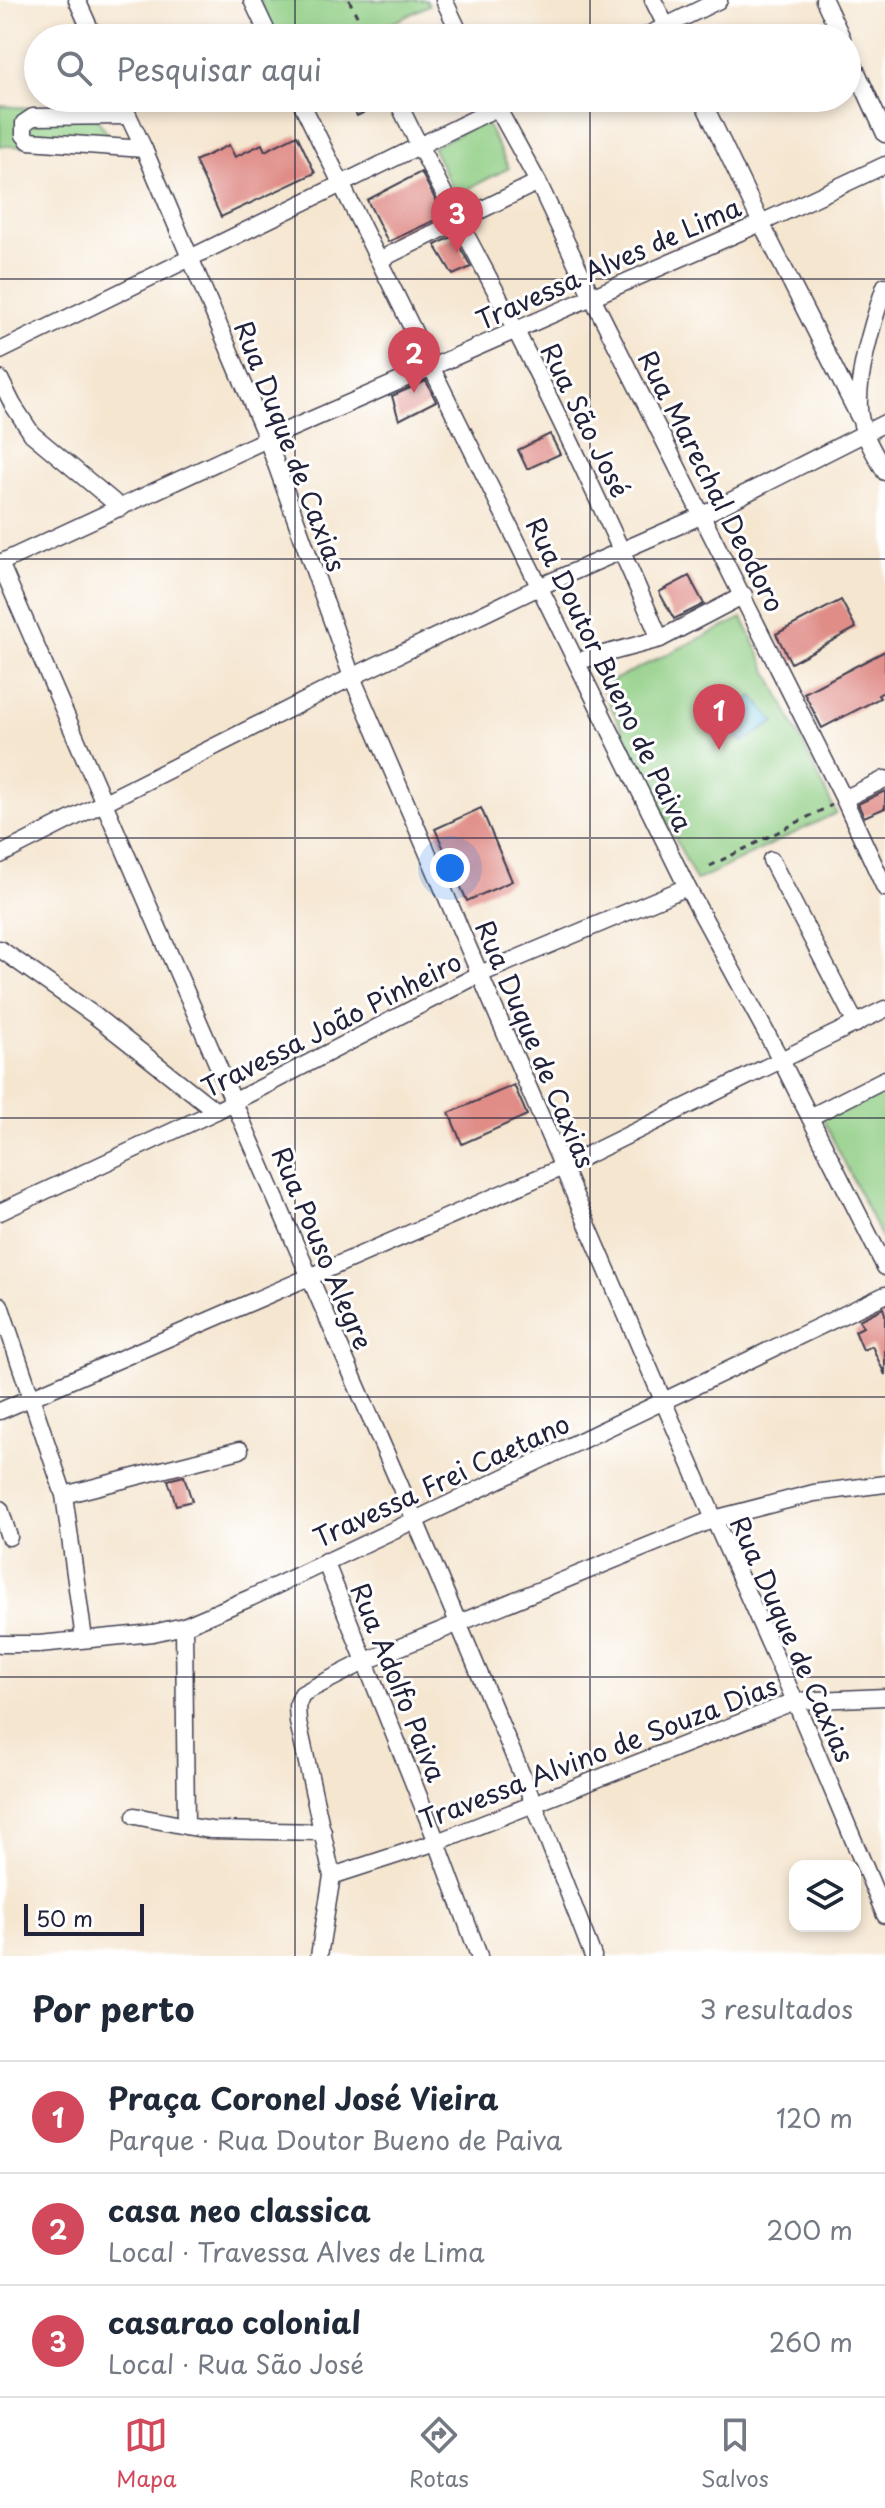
<!DOCTYPE html>
<html lang="pt">
<meta charset="utf-8">
<style>
body{margin:0;font-family:"Playpen Sans",sans-serif;background:#f6f6f7;color:#1f2937}
.controls{position:absolute;right:24px;bottom:24px;display:grid;overflow:hidden;border-radius:16px;box-shadow:0 4px 12px #0003}
.controls button{width:72px;height:72px;display:grid;place-items:center;padding:0;border:0;border-bottom:2px solid #e0e1e3;background:#fff;color:#1f2937;font:40px sans-serif}
.scale{position:absolute;left:24px;bottom:20px;width:120px;box-sizing:border-box;padding-left:8px;border:4px solid #22223b;border-top:0;font-size:22px;line-height:28px;white-space:nowrap;color:#22223b;-webkit-text-stroke:6px #fff;paint-order:stroke}
.you{position:absolute;left:450px;top:868px;width:28px;height:28px;margin:-20px;border:6px solid #fff;border-radius:50%;background:#1a73e8;box-shadow:0 0 0 12px #1a73e833}
.badge{display:grid;place-items:center;width:52px;height:52px;border-radius:50%;background:#d1495b;color:#fff;font-size:26px;font-weight:700}
.pin{position:absolute;translate:-50% -66px;filter:drop-shadow(0 2px 4px #0008)}
.pin::after{content:'';position:absolute;top:42px;width:28px;height:24px;background:inherit;clip-path:polygon(0 0,100% 0,50% 100%)}
.list{margin:0;padding:0;list-style:none}
h2{display:flex;justify-content:space-between;align-items:center;height:104px;margin:0;padding:0 32px;font-size:34px}
h2 small{font-size:26px;font-weight:400;color:#747a83}
.list li{display:grid;grid-template-columns:52px 1fr auto;gap:24px;align-items:center;box-sizing:border-box;height:112px;padding:0 32px;border-top:2px solid #e0e1e3}
.list b{display:block;font-size:30px;white-space:nowrap}
.list p{margin:0;font-size:26px;white-space:nowrap;color:#747a83}
.list em{font-size:26px;font-style:normal;color:#747a83}
.icon{flex:none;width:44px;height:44px;fill:none;stroke:currentColor;stroke-width:2;stroke-linecap:round;stroke-linejoin:round}
.map{position:relative;flex:none;width:885px;height:1956px;overflow:hidden}
.search{position:absolute;background:#fff;box-shadow:0 4px 12px #0003;left:24px;right:24px;top:24px;height:88px;display:flex;align-items:center;gap:20px;box-sizing:border-box;padding:0 28px;border-radius:44px;color:#747a83;font-size:30px}
.sheet{height:440px;background:#fff}
nav{display:flex;justify-content:space-around;align-items:center;box-sizing:border-box;height:112px;border-top:2px solid #e0e1e3;background:#fff;font-size:22px;color:#747a83}
nav a{display:grid;justify-items:center;gap:4px}
nav .on{color:#d1495b}
.map>svg:first-child{display:block}
.green{fill:#8fcd83;stroke:#58785f;stroke-width:2}
.water{fill:#61c3df;stroke:#42728d;stroke-width:2}
.building{fill:#e08d88}
.lines{fill:none;stroke-linecap:round;stroke-linejoin:round}
.minor-casing{stroke:#423f51;stroke-width:19}
.path{stroke:#423f51;stroke-width:3;stroke-dasharray:6 6;stroke-linecap:butt}
.minor{stroke:#fff;stroke-width:16}
.grid{fill:none;stroke:#22223b;stroke-width:2;stroke-opacity:0.55}
.labels{text-anchor:middle;dominant-baseline:central;stroke-width:6;stroke-linejoin:round;paint-order:stroke}
.street-label{font-size:26px;fill:#22223b;stroke:#fff}
</style>
<div class="map">
<svg width="885" height="1956" viewBox="0 0 885 1956">
<rect width="100%" height="100%" fill="#fff"/>
<filter id="ink" filterUnits="userSpaceOnUse"><feTurbulence type="fractalNoise" baseFrequency=".0125" numOctaves="2"/><feDisplacementMap in="SourceGraphic" scale="16" xChannelSelector="R" yChannelSelector="G"/><feConvolveMatrix kernelMatrix="1 2 1 2 8 2 1 2 1" color-interpolation-filters="sRGB"/></filter>
<filter id="wash" filterUnits="userSpaceOnUse"><feTurbulence type="fractalNoise" baseFrequency=".006" numOctaves="4" result="noise"/><feDisplacementMap in="SourceGraphic" scale="32" xChannelSelector="R" yChannelSelector="G"/><feGaussianBlur stdDeviation="1.8" result="paint"/><feColorMatrix in="noise" values="0 0 0 0 0 0 0 0 0 0 0 0 0 0 0 0 0 1.4 0 .05"/><feComposite in="paint" operator="in"/></filter>
<g filter="url(#wash)">
<rect width="100%" height="100%" fill="#f5e6d0"/>
<g class="green">
<path d="M259 0H426L429 5 362 38H277Z"/>
<path d="M0 106 92 112 117 147 0 146Z"/>
<path d="M485 121 509 168 456 195 432 147Z"/>
<path d="M742 618 836 813 696 881 601 686Z"/>
<path d="M885 1083V1245L821 1115Z"/>
</g>
<path class="water" d="M753 696 775 722 743 742 718 722Z"/>
<g id="blocks">
<g class="building">
<path d="M348 98H385L386 102 357 116Z"/>
<path d="M297 135 315 173 221 217 195 161 229 145 235 157 262 144 265 151Z"/>
<path d="M421 172 444 216 388 242 367 200Z"/>
<path d="M454 236 471 267 453 275 435 245Z"/>
<path d="M426 381 436 401 399 420 392 396Z"/>
<path d="M550 434 560 454 527 469 518 450Z"/>
<path d="M689 576 704 604 674 619 659 592Z"/>
<path d="M841 600 856 628 791 663 776 634Z"/>
<path d="M885 651V691L878 695 880 698 822 728 804 693Z"/>
<path d="M885 791V808L864 817 858 804Z"/>
<path d="M481 808 512 881 467 901 435 829Z"/>
<path d="M514 1085 527 1115 462 1144 449 1113Z"/>
<path d="M883 1308 885 1314V1375L872 1346 863 1350 855 1331 863 1327 859 1320Z"/>
<path d="M184 1476 192 1501 176 1505 168 1480Z"/>
</g>
</g>
</g>
<g filter="url(#ink)">
<use href="#blocks" fill-opacity="0" stroke="#423f51" stroke-width="2"/>
<g class="lines">
<defs>
<g id="minor">
<path d="M77 0 94 38"/>
<path d="M252 0 270 38"/>
<path d="M444 0 462 38"/>
<path d="M653 0 672 38"/>
<path d="M824 0 842 38"/>
<path d="M367 36 368 38"/>
<path d="M642 38 719 0"/>
<path d="M847 50 885 134"/>
<path d="M120 98 144 149 267 439 352 677 714 1519 795 1701 885 1915"/>
<path d="M299 98 687 887 781 1060 885 1267"/>
<path d="M396 98C432 175 475 249 513 325 565 428 615 533 660 639"/>
<path d="M492 98 538 182 592 297 844 799 885 888"/>
<path d="M701 98 761 223 859 417"/>
<path d="M128 116 33 117 24 123V135L29 141 144 149"/>
<path d="M379 260 538 182"/>
<path d="M885 286C874 318 852 388 861 421 865 439 876 456 885 472"/>
<path d="M0 351C172 266 344 181 517 98"/>
<path d="M0 379 13 405 32 434 121 508"/>
<path d="M578 661 660 639 744 595"/>
<path d="M844 799 885 779"/>
<path d="M0 855 352 677 541 586 703 515 885 423"/>
<path d="M771 860 856 1024"/>
<path d="M0 949 94 1015 216 1111"/>
<path d="M810 1117 885 1079"/>
<path d="M0 1212 216 1111 480 974 687 887"/>
<path d="M0 1305 64 1495 84 1639"/>
<path d="M0 1411 563 1167 885 1009"/>
<path d="M64 1495 240 1450"/>
<path d="M0 1509 9 1537"/>
<path d="M325 1561 437 1842 479 1956"/>
<path d="M184 1626 186 1826 211 1830 323 1832"/>
<path d="M0 1644H39L153 1633 184 1626 250 1598 415 1520 885 1295"/>
<path d="M135 1816 186 1826"/>
<path d="M332 1876 437 1842 795 1701 885 1697"/>
<path d="M319 1956 332 1876 298 1722 297 1706 302 1694 311 1689 366 1661 714 1519 814 1493 885 1484"/>
<path d="M593 1956 534 1804 415 1520 0 563 267 439 761 223 885 165"/>
</g>
</defs>
<use href="#minor" class="minor-casing"/>
<g class="path">
<path d="M349 0 360 22"/>
<path d="M710 866 832 805"/>
</g>
<use href="#minor" class="minor"/>
</g>
</g>
<path class="grid" d="M295 0V38M590 0V38M295 98V1956M590 98V1956M0 279H885M0 559H885M0 838H885M0 1118H885M0 1397H885M0 1677H885"/>
<g class="labels">
<g class="street-label">
<text transform="translate(608 263) rotate(-24)">Travessa Alves de Lima</text>
<text transform="translate(586 420) rotate(64)">Rua São José</text>
<text transform="translate(291 446) rotate(69)">Rua Duque de Caxias</text>
<text transform="translate(712 481) rotate(63)">Rua Marechal Deodoro</text>
<text transform="translate(610 674) rotate(64)">Rua Doutor Bueno de Paiva</text>
<text transform="translate(331 1024) rotate(-27)">Travessa João Pinheiro</text>
<text transform="translate(536 1044) rotate(67)">Rua Duque de Caxias</text>
<text transform="translate(323 1248) rotate(67)">Rua Pouso Alegre</text>
<text transform="translate(441 1480) rotate(-25)">Travessa Frei Caetano</text>
<text transform="translate(793 1639) rotate(66)">Rua Duque de Caxias</text>
<text transform="translate(399 1682) rotate(68)">Rua Adolfo Paiva</text>
<text transform="translate(598 1752) rotate(-21)">Travessa Alvino de Souza Dias</text>
</g>
</g>
</svg>
<div class="controls">
<button><svg class="icon" aria-label="layers" viewBox="0 0 24 24"><path d="M12 4l9 5-9 5-9-5zM3 14l9 5 9-5"/></svg></button>
</div>
<div class="scale">50 m</div>
<div class="you"></div>
<div class="pin badge" style="left:719px;top:750px">1</div>
<div class="pin badge" style="left:414px;top:393px">2</div>
<div class="pin badge" style="left:457px;top:253px">3</div>
<div class="search"><svg class="icon" aria-label="search" viewBox="0 0 24 24"><circle cx="10" cy="10" r="6"/><path d="M15 15l6 6"/></svg>Pesquisar aqui</div>
</div>
<section class="sheet">
<h2>Por perto<small>3 resultados</small></h2>
<ul class="list">
<li><span class="badge">1</span><div><b>Praça Coronel José Vieira</b><p>Parque · Rua Doutor Bueno de Paiva</p></div><em>120 m</em></li>
<li><span class="badge">2</span><div><b>casa neo classica</b><p>Local · Travessa Alves de Lima</p></div><em>200 m</em></li>
<li><span class="badge">3</span><div><b>casarao colonial</b><p>Local · Rua São José</p></div><em>260 m</em></li>
</ul>
</section>
<nav>
<a class="on"><svg class="icon" aria-label="map" viewBox="0 0 24 24"><path d="M3 6l6-2 6 2 6-2v14l-6 2-6-2-6 2zM9 4v14M15 6v14"/></svg>Mapa</a>
<a><svg class="icon" aria-label="directions" viewBox="0 0 24 24"><path d="M12 3l9 9-9 9-9-9zM9 14v-3h6M13 9l2 2-2 2"/></svg>Rotas</a>
<a><svg class="icon" aria-label="saved" viewBox="0 0 24 24"><path d="M7 4h10v16l-5-4-5 4z"/></svg>Salvos</a>
</nav>
